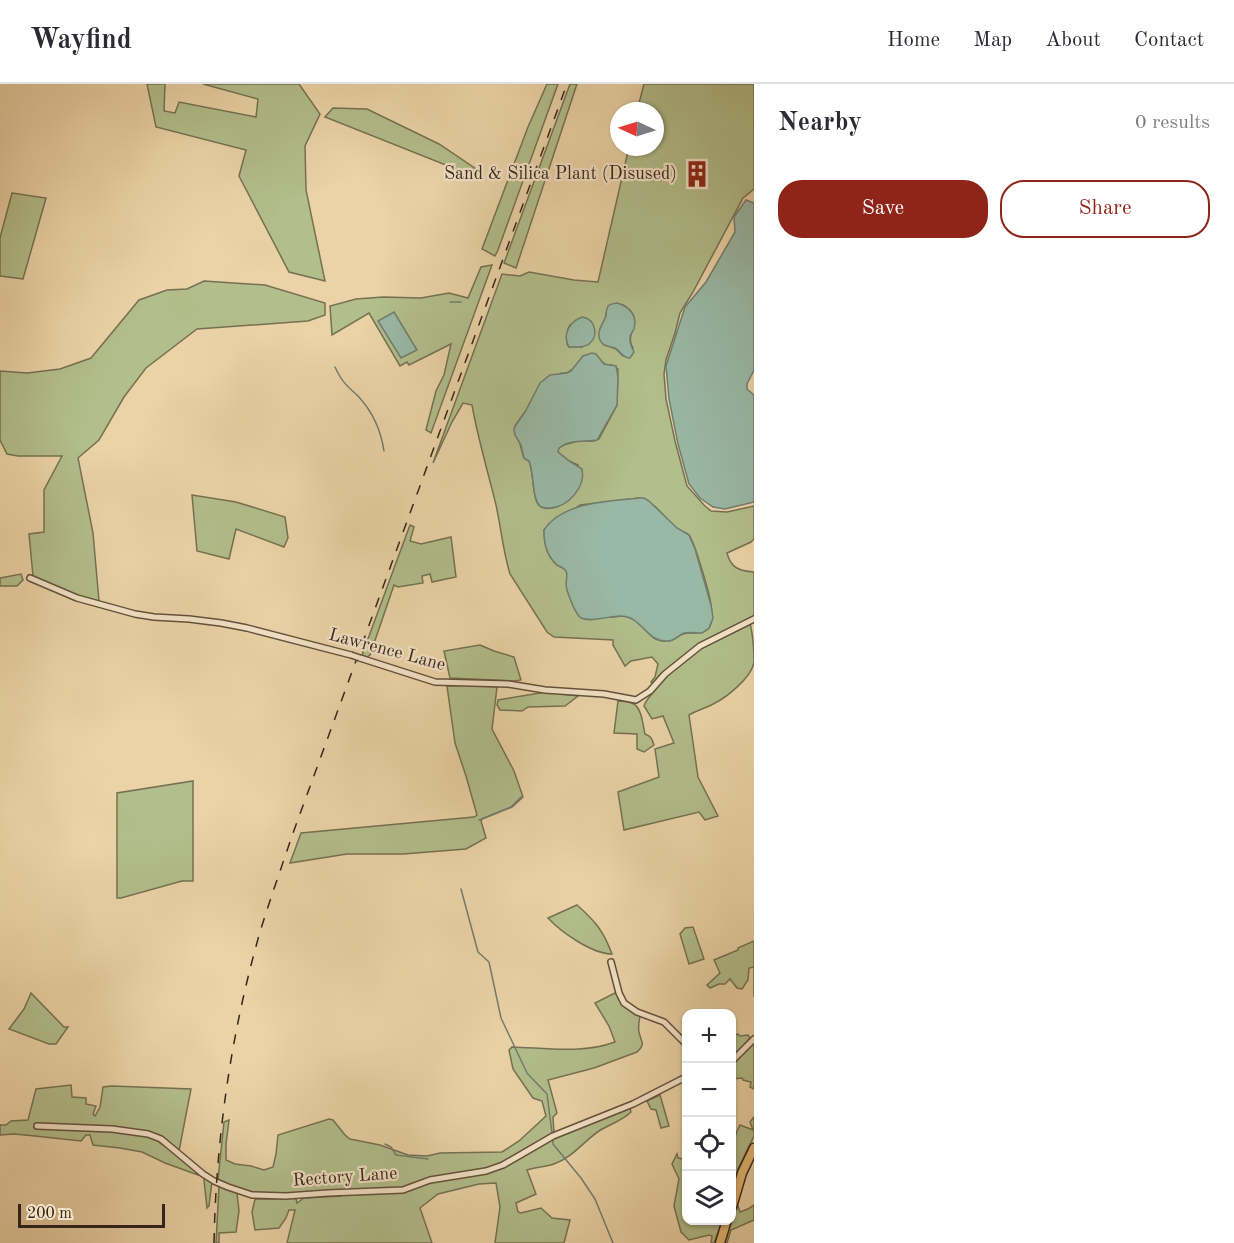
<!DOCTYPE html>
<meta charset="utf-8">
<style>
body{margin:0;font-family:"Old Standard TT",serif;background:#f2f2f3;color:#2b2b33}
.controls{position:absolute;right:18px;bottom:18px;display:grid;overflow:hidden;border-radius:12px;box-shadow:0 2px 4px #0004}
.controls button{width:54px;height:54px;display:grid;place-items:center;padding:0;border:0;border-bottom:2px solid #e1e1e2;background:#fff;color:#2b2b33;font:30px sans-serif}
.compass{position:absolute;left:610px;top:18px;width:54px;height:54px;border-radius:50%;background:#fff;box-shadow:0 2px 4px #0004;rotate:274deg}
.scale{position:absolute;left:18px;bottom:15px;width:147px;box-sizing:border-box;padding-left:6px;border:3px solid #38241a;border-top:0;font-size:16px;line-height:21px;white-space:nowrap;color:#38241a;-webkit-text-stroke:4px #f2e2c6;paint-order:stroke}
.list{margin:0;padding:0;list-style:none}
h2{display:flex;justify-content:space-between;align-items:center;height:78px;margin:0;padding:0 24px;font-size:26px}
h2 small{font-size:20px;font-weight:400;color:#7c7c81}
.actions{display:flex;gap:12px;padding:18px 24px}
.actions a{flex:1;padding:14px 0;border:2px solid #8f2418;border-radius:24px;text-align:center;font-size:21px;color:#8f2418}
.actions .main{background:#8f2418;color:#fff}
.icon{flex:none;width:33px;height:33px;fill:none;stroke:currentColor;stroke-width:2;stroke-linecap:round;stroke-linejoin:round}
.map{position:relative;flex:none;width:754px;height:1159px;overflow:hidden}
header{display:flex;align-items:center;gap:36px;box-sizing:border-box;height:84px;padding:0 30px;background:#fff;border-bottom:2px solid #e1e1e2}
header strong{font-size:28px}
nav{display:flex;gap:33px;margin-inline-start:auto;font-size:21px}
main{display:flex}
aside{flex:1;background:#fff}
.map>svg:first-child{display:block}
.green{fill:#b2be8b;stroke:#757152;stroke-width:1.5;fill-rule:evenodd}
.water{fill:#99b8a5;stroke:#727d6d;stroke-width:1.5}
.lines{fill:none;stroke-linecap:round;stroke-linejoin:round}
.stream{stroke:#727d6d;stroke-width:1.5}
.street-casing{stroke:#65503d;stroke-width:8}
.primary-casing{stroke:#38241a;stroke-width:11}
.street{stroke:#f2e2c6;stroke-width:5}
.primary{stroke:#e6ba74;stroke-width:8}
.rail{stroke:#38241a;stroke-width:1.5;stroke-dasharray:10 10;stroke-linecap:butt}
.street-bridge-casing{stroke:#65503d;stroke-width:8;stroke-linecap:butt}
.street-bridge{stroke:#f2e2c6;stroke-width:5}
.labels{text-anchor:middle;dominant-baseline:central;stroke-width:4.5;stroke-linejoin:round;paint-order:stroke}
.poi-label{font-size:18px;fill:#38241a;stroke:#f2e2c6;text-anchor:end}
.street-label{font-size:18px;fill:#38241a;stroke:#f2e2c6}
</style>
<header>
<strong>Wayfind</strong>
<nav><a>Home</a><a>Map</a><a>About</a><a>Contact</a></nav>
</header>
<main>
<div class="map">
<svg width="754" height="1159" viewBox="0 0 754 1159">
<rect width="100%" height="100%" fill="#ebd3a7"/>
<filter id="stains"><feTurbulence type="fractalNoise" baseFrequency=".00333" numOctaves="4"/><feColorMatrix values="0 0 0 0 .2 0 0 0 0 .09 0 0 0 0 .02 0 0 0 .5 -.17"/></filter>
<radialGradient id="worn" r=".72"><stop offset=".6" stop-color="#630" stop-opacity="0"/><stop offset="1" stop-color="#630" stop-opacity=".3"/></radialGradient>
<g class="green">
<path d="M147 0H165L164 27 175 29 179 18 256 33 258 15 203 0H299L320 30 305 62 306 106 325 197 289 188 239 92 246 66 156 43Z"/>
<path d="M547 0H558L498 166 495 172 482 165 528 43Z"/>
<path d="M570 0H577L516 184 504 179Z"/>
<path d="M644 0H754V105L743 114 693 208 680 229 675 249 666 276 664 290 666 315 675 357 687 402 704 421 711 427 727 428 754 422V455L751 458 727 469C731 484 739 487 754 488V534L749 536C753 549 754 564 754 578 752 593 727 613 715 619 707 624 697 626 689 631L698 693 718 732 705 736 699 728 624 746 618 708 659 693 655 665 674 659 663 632 652 635 644 622C647 613 655 609 658 600L654 601 651 598 655 593 658 580 652 573 631 577 625 582 613 561V556L554 553 547 548 510 490C503 467 501 444 496 421 488 388 478 355 472 321L463 319 452 338 433 379 502 190 520 192 529 188 574 196 598 198 629 63H655V27H637ZM623 221C647 235 623 249 633 264L623 272 616 265 605 261 600 245 605 235 607 226ZM570 241 582 263H569L567 260 568 245ZM583 272 600 276 607 282 612 281 618 285 617 321 599 355 594 357H578L560 362 558 365V368L569 377 578 381 576 408C570 416 562 422 552 424 547 425 541 424 538 420 532 413 534 388 529 377L524 374 523 371 515 342 525 328 561 289C571 291 577 280 583 272ZM639 414C657 419 663 433 677 445 681 448 686 447 689 451 695 459 710 511 711 521 712 528 713 539 709 544 702 552 692 547 683 550 677 552 674 557 667 557 648 558 647 542 634 535 623 529 619 534 608 533 597 533 586 529 576 526 573 520 568 512 567 504 567 500 568 494 567 490 566 483 561 484 557 481 546 472 544 459 544 446L580 421Z"/>
<path d="M333 24 367 25 439 60 479 87 481 95 325 33Z"/>
<path d="M12 109 46 114 23 195 0 192V154Z"/>
<path d="M492 181 431 349 426 346 436 307 444 291 451 260 409 281 407 278 400 282 369 229 332 251 330 222 356 215 383 213 421 214 449 209 468 214 481 183Z"/>
<path d="M204 197 265 201 325 219V231L308 237 197 245 146 284 124 313 99 356 78 374 93 449 99 517C75 512 55 502 33 492L29 450 44 448V406L62 372H18L7 370 0 356V287L27 289 60 285 91 274 139 216 167 206 187 205Z"/>
<path d="M192 411 236 418 285 433 288 454 284 463 236 445 229 475 197 467Z"/>
<path d="M410 441 414 443 410 457 421 460 451 453 456 493 432 498 430 490 422 492 423 499 398 503 394 501 370 571 367 573 362 571Z"/>
<path d="M21 490 23 496 17 502H0V494Z"/>
<path d="M480 561 494 567 514 573 521 596 514 597 450 594 444 567Z"/>
<path d="M472 601 497 603 492 645 514 687 523 713 512 723 482 735 481 737 486 754 466 765 403 770H347L290 779 301 749 474 733 477 731 466 692 455 659 447 602Z"/>
<path d="M546 608 578 612 565 622 528 623 522 627 500 626 497 621 498 616Z"/>
<path d="M618 617C622 617 630 618 634 620 642 625 643 642 645 650 651 652 652 655 654 661L644 668 637 665V650L614 649Z"/>
<path d="M193 697V797H182L121 814H117V709Z"/>
<path d="M577 821C595 837 603 846 612 870 592 870 561 848 548 834Z"/>
<path d="M693 843 704 875 689 880 680 850 685 844Z"/>
<path d="M754 857V913V883L749 884 748 896 742 905 737 904 730 895 725 900H719L710 904 707 901 720 889 714 876 738 866V864Z"/>
<path d="M617 908 640 932C639 937 638 943 639 948 641 958 646 960 637 968L594 984 548 996 557 1029 553 1033 554 1049 509 1076 493 1082V1086L556 1053 630 1024 631 1028C622 1037 610 1040 599 1047 584 1057 572 1074 554 1080 545 1083 536 1083 527 1086L536 1110 516 1119 518 1128 521 1129 541 1124 552 1134 570 1136 564 1159H495L500 1123 496 1099 479 1100 438 1110 420 1124 432 1159H287L295 1126H289L286 1134 279 1144 255 1146 252 1128 255 1115H272L294 1114 296 1115 297 1119 304 1114 341 1112 342 1111 257 1110 247 1108 218 1096 224 1038 229 1036 226 1060V1076L235 1080 251 1082 264 1086 273 1083 276 1070 278 1051 329 1035 333 1036 345 1051 350 1055 380 1061 408 1071 427 1072 440 1069 502 1068 519 1057 546 1032 542 1017 533 1014 513 985 509 966 512 963C546 964 583 970 615 958L609 942 595 919Z"/>
<path d="M31 909 64 943H68L56 960H49L9 945 24 925Z"/>
<path d="M738 950 740 952 748 951 750 954 732 974V952Z"/>
<path d="M754 957V1005L750 1003 751 998 743 996 742 994 732 995V979Z"/>
<path d="M71 1001 72 1013 86 1014V1020L96 1022 93 1030 95 1032 100 1023 103 1003 112 1002 191 1005 179 1067 165 1055 160 1059C171 1066 194 1079 198 1091L165 1079 142 1068 120 1064 93 1061 90 1051H86L81 1057 35 1052 14 1050 0 1051V1041H6L11 1037 28 1036 36 1005Z"/>
<path d="M660 1011 669 1042 661 1044 656 1026 651 1025 647 1017Z"/>
<path d="M754 1033V1052L738 1085 732 1107C731 1084 729 1061 740 1041L753 1046 750 1038Z"/>
<path d="M677 1070 678 1074 683 1075 686 1071V1136L722 1137 714 1159H711L712 1152 709 1151 689 1156 681 1148 674 1122 679 1095 672 1080Z"/>
<path d="M206 1093 212 1097 209 1122 207 1124 204 1096Z"/>
<path d="M219 1102 237 1109 239 1127 236 1148 219 1149V1159H216Z"/>
<path d="M736 1121 738 1122 740 1128 748 1125 754 1121V1136L731 1146 727 1159H723Z"/>
</g>
<g class="water">
<path d="M746 116 754 119V286L747 300V305L754 311V418L725 425 713 423 700 414 689 400 678 360 669 315 666 282 685 223 706 198 735 148 734 133Z"/>
<path d="M617 219C629 222 638 232 634 245 632 249 630 250 630 254 629 259 632 264 634 268L630 274C622 274 622 268 615 264 610 262 605 263 602 259 594 250 603 240 606 232 606 229 607 224 608 222 611 219 614 220 617 219Z"/>
<path d="M394 228 417 266 401 274 378 237Z"/>
<path d="M582 233C596 235 599 252 589 260 584 264 575 263 569 263 562 251 569 238 582 233Z"/>
<path d="M592 269 596 270 604 280 616 282 618 293 617 321 597 356C584 358 570 355 559 364L558 368 569 377 582 385C586 403 568 423 550 424 547 424 543 424 540 422 532 416 534 387 529 377L524 374 521 361 515 351 514 346 515 342 525 328 540 299 550 291 567 289 571 287 583 272Z"/>
<path d="M639 414H644L649 417 677 444 689 451 695 465 711 521 713 534 709 544 702 549C696 549 690 548 684 549 678 551 675 557 668 557 646 558 642 533 622 532 612 531 591 539 581 534 575 530 567 508 566 501 566 496 568 491 566 487 564 483 559 483 556 480 546 470 544 459 544 446 562 418 609 417 639 414Z"/>
</g>
<g class="lines">
<g class="stream">
<path d="M450 218H461"/>
<path d="M335 283C342 298 346 301 358 312 372 327 381 347 384 367"/>
<path d="M479 736 511 723 521 713"/>
<path d="M461 805 478 868 489 878 501 934 527 989 547 1010 552 1049"/>
<path d="M553 1056V1060L581 1094 595 1115 613 1159"/>
<path d="M385 1060 391 1063 396 1071 428 1075"/>
</g>
<defs>
<g id="street">
<path d="M30 494 77 514 135 530 154 533 189 535 221 539 247 544 351 571"/>
<path d="M360 574 435 598 508 600 545 606 604 610 636 616 650 607 665 590 700 562 754 535"/>
<path d="M611 878 619 909 624 919 637 928 664 938 686 960"/>
<path d="M732 977 754 955"/>
<path d="M37 1042 112 1045 148 1050 161 1055 203 1090 214 1097 228 1103 252 1111 286 1112 328 1109 403 1106 430 1096 486 1087 503 1081 553 1052 633 1020 686 993"/>
</g>
<g id="primary">
<path d="M732 1123 742 1089 754 1064"/>
<path d="M720 1159 727 1136"/>
</g>
</defs>
<use href="#street" class="street-casing"/>
<use href="#primary" class="primary-casing"/>
<use href="#street" class="street"/>
<use href="#primary" class="primary"/>
<path class="rail" d="M214 1159C216 1054 231 949 260 848 270 815 282 782 293 749L567 0"/>
<defs>
<path id="street-bridge" d="M351 571 360 574"/>
</defs>
<use href="#street-bridge" class="street-bridge-casing"/>
<use href="#street-bridge" class="street-bridge"/>
</g>
<defs>
<symbol id="building-bare" viewBox="-9 -9 18 18"><path d="M-4-6H4V6H1V3H-1V6H-4ZM-2.5-4.3h1.7v1.8h-1.7ZM.8-4.3h1.7v1.8H.8ZM-2.5-1h1.7V.8h-1.7ZM.8-1h1.7V.8H.8Z" fill="#8f2418" stroke="#f2e2c6" stroke-width="2.5" paint-order="stroke"/></symbol>
</defs>
<g fill-rule="evenodd">
<use href="#building-bare" x="678" y="71" width="38" height="38"/>
</g>
<g class="labels">
<g class="poi-label">
<text x="677" y="90">Sand &amp; Silica Plant (Disused)</text>
</g>
<g class="street-label">
<text transform="translate(387 566) rotate(15)">Lawrence Lane</text>
<text transform="translate(345 1093) rotate(-4)">Rectory Lane</text>
</g>
</g>
<rect width="100%" height="100%" filter="url(#stains)"/>
<rect width="100%" height="100%" fill="url(#worn)"/>
</svg>
<div class="controls">
<button>+</button>
<button>−</button>
<button><svg class="icon" aria-label="locate" viewBox="0 0 24 24"><circle cx="12" cy="12" r="6"/><path d="M12 2v4M12 18v4M2 12h4M18 12h4"/></svg></button>
<button><svg class="icon" aria-label="layers" viewBox="0 0 24 24"><path d="M12 4l9 5-9 5-9-5zM3 14l9 5 9-5"/></svg></button>
</div>
<svg class="compass" viewBox="-18 -18 36 36"><path d="M0-13l5 13h-10z" fill="#e53935"/><path d="M0 13l5-13h-10z" fill="#7c7c81"/></svg>
<div class="scale">200 m</div>
</div>
<aside>
<h2>Nearby<small>0 results</small></h2>
<ul class="list">
</ul>
<div class="actions"><a class="main">Save</a><a>Share</a></div>
</aside>
</main>
